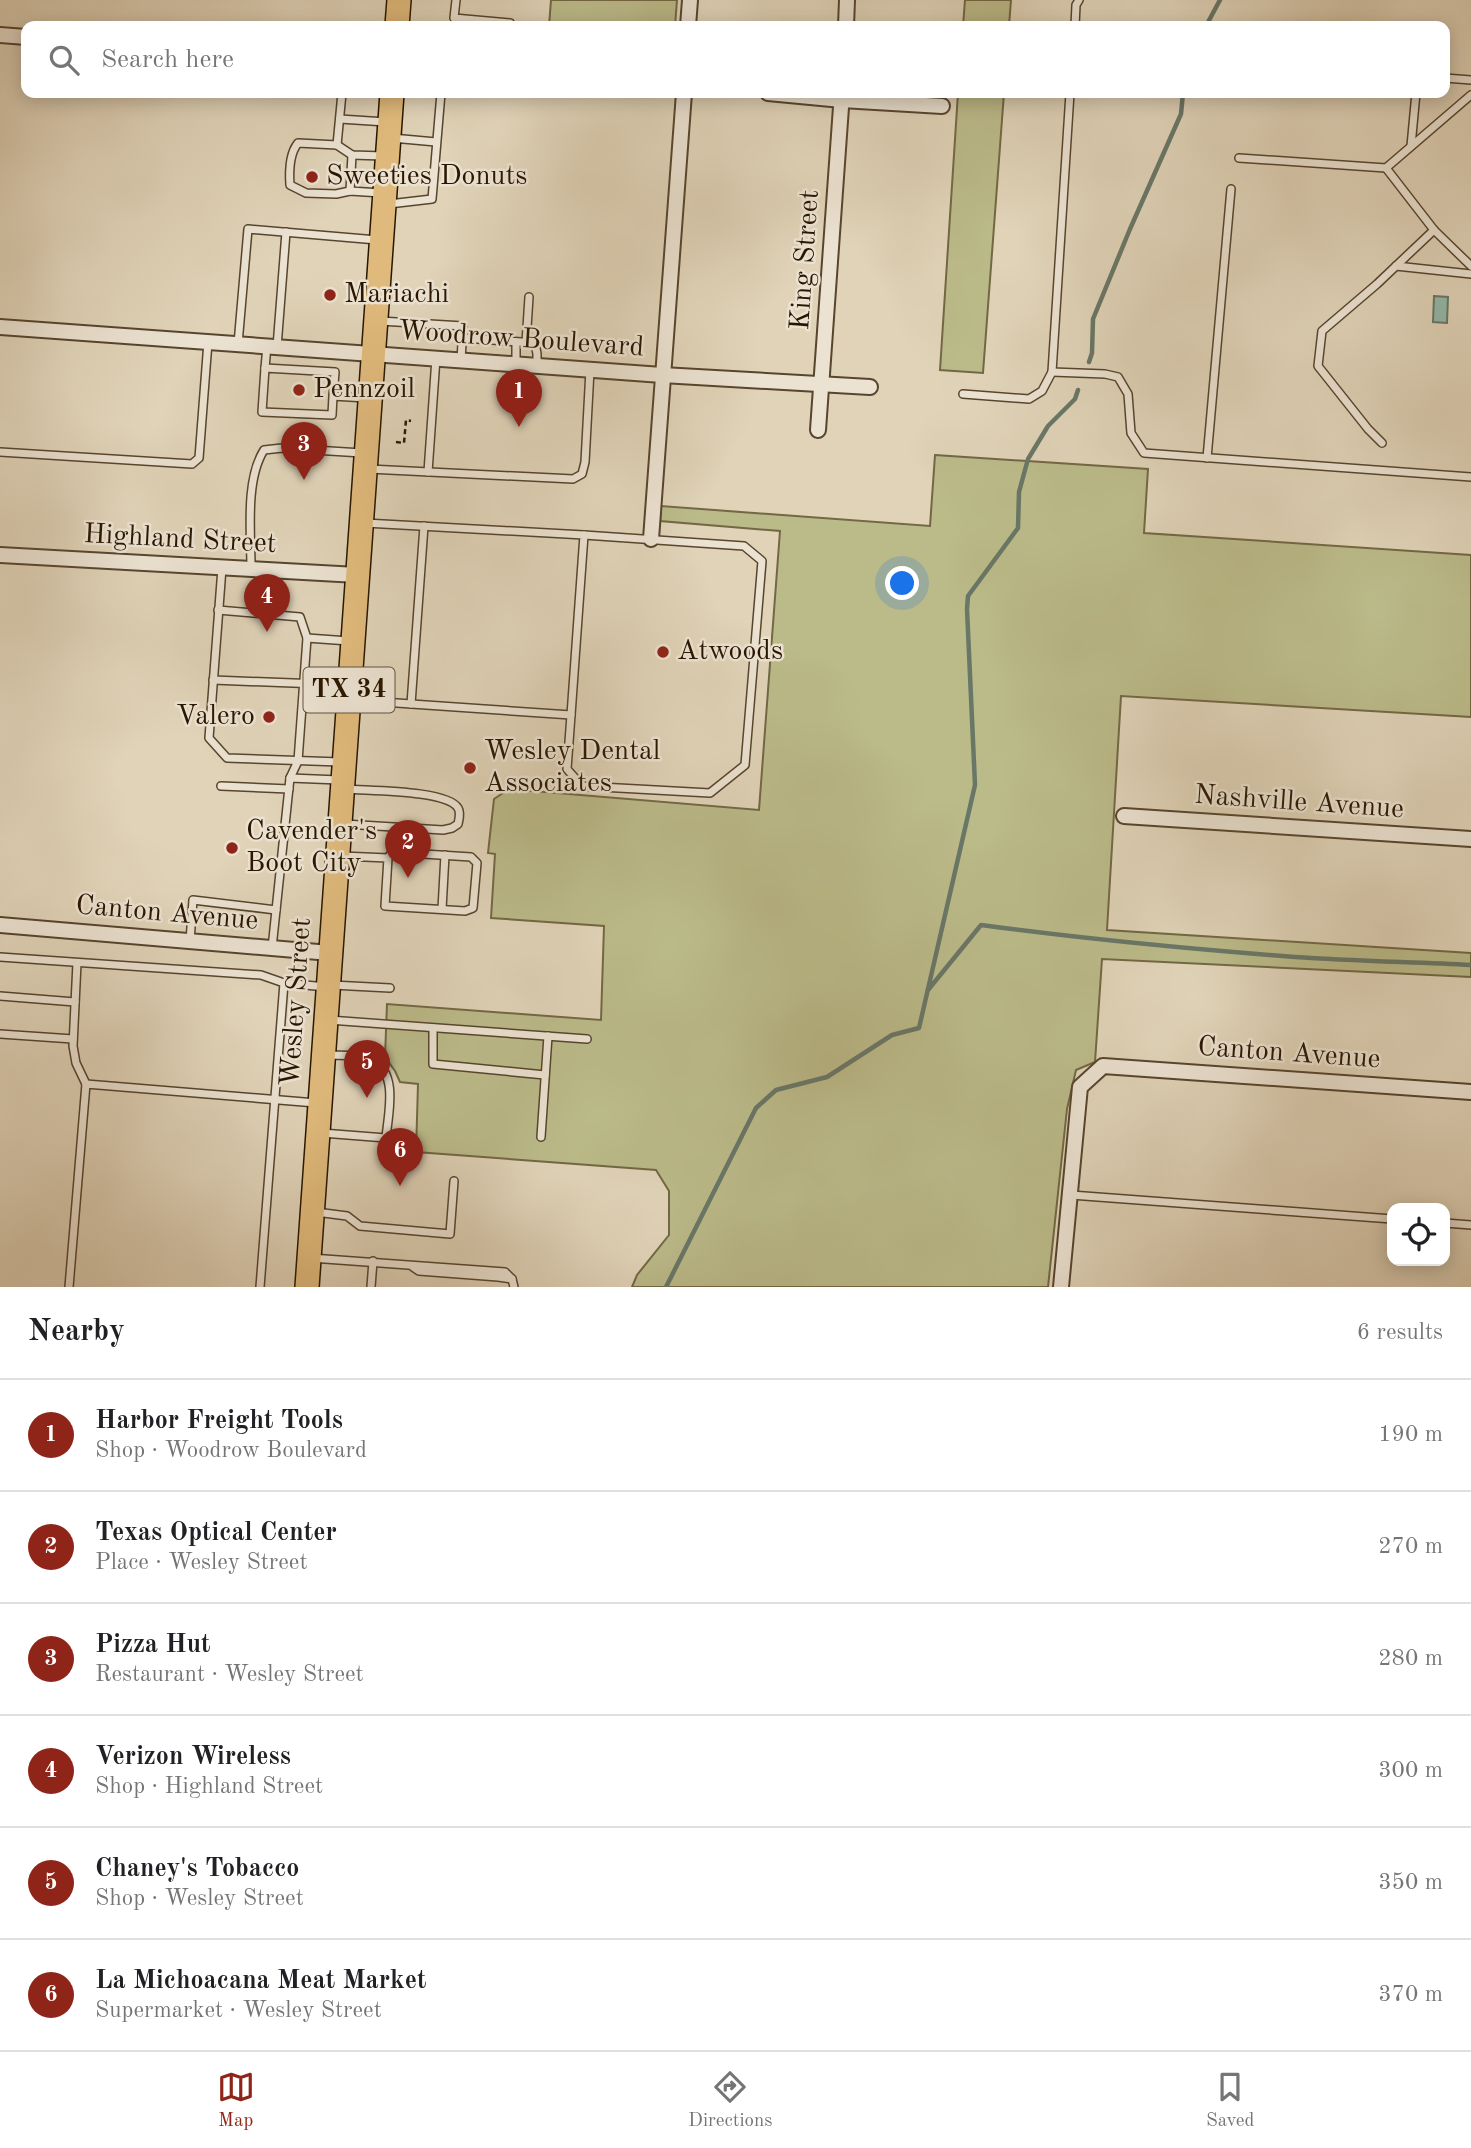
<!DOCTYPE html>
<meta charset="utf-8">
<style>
body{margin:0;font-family:"Old Standard TT",serif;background:#f2f2f2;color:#202124}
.controls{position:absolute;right:21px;bottom:21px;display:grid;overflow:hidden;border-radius:14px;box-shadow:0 4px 18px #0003}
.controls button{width:63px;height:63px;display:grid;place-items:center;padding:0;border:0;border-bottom:2px solid #e0e0e0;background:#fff;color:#202124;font:35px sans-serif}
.you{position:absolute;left:903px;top:584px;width:24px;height:24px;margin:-18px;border:5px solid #fff;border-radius:50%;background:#1a73e8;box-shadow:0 0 0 10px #1a73e833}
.badge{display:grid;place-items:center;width:46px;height:46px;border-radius:50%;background:#8f2418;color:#fff;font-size:23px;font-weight:700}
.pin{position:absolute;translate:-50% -58px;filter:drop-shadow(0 2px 4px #0008)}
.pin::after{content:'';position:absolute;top:37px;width:24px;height:21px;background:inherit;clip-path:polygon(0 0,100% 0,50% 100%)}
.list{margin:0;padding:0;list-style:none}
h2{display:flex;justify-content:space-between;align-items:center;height:91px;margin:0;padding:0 28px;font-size:30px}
h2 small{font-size:23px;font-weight:400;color:#757577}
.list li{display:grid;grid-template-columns:46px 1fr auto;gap:21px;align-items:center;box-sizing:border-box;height:112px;padding:0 28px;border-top:2px solid #e0e0e0}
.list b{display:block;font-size:26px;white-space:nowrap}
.list p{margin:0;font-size:23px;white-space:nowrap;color:#757577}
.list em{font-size:23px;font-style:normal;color:#757577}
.icon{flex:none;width:38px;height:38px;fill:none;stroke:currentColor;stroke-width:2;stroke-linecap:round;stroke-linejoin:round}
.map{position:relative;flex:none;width:1471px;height:1287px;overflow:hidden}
.search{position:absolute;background:#fff;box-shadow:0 4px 18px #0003;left:21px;right:21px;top:21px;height:77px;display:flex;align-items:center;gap:18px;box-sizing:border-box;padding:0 24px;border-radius:14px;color:#757577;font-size:26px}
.sheet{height:763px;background:#fff}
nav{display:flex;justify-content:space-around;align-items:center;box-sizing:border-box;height:98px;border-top:2px solid #e0e0e0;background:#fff;font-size:19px;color:#757577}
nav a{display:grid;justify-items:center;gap:4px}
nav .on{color:#8f2418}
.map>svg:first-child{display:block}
.green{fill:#bbba89;stroke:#726844;stroke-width:2}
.water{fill:#94b8ab;stroke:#697767;stroke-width:2}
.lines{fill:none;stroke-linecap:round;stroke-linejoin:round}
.stream{stroke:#697767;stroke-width:4.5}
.service-casing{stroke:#57452e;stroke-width:10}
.minor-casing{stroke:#57452e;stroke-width:18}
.primary-casing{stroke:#291600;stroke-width:26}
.path{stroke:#291600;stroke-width:2.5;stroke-dasharray:5 3.5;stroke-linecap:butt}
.service{stroke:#ebe2d1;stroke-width:7}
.minor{stroke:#ebe2d1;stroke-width:14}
.primary{stroke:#e0ba7c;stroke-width:23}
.poi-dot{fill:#8f2418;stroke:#ebe2d1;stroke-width:2.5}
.labels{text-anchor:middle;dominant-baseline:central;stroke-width:5;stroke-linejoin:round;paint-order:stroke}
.shield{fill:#ebe2d1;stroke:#63533f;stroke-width:2}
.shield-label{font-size:26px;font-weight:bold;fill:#291600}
.poi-label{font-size:28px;fill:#291600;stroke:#ebe2d1;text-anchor:start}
.street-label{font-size:28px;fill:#291600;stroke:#ebe2d1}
</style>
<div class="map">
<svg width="1471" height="1287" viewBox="0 0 1471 1287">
<rect width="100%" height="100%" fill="#e0d3b8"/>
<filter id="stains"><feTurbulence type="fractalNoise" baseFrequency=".00286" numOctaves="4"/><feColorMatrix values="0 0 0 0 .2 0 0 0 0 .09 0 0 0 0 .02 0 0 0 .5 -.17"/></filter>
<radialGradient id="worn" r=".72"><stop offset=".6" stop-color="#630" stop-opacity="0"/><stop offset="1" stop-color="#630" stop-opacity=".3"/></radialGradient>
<g class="green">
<path d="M551 0H677L675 26H549Z"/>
<path d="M965 0H1011L1009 26H963Z"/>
<path d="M958 93H1004L983 373 940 370Z"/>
<path d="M935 455 1148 469 1144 533 1471 555V717L1121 696 1107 930 1471 953V977L1102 959 1095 1062 1076 1070 1067 1109 1048 1287H632L637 1275 669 1235V1191L656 1170 416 1152 418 1084 400 1082 395 1071 385 1057 387 1004 601 1020 604 926 491 918 495 854 488 853 494 799 509 789 759 810 780 531 660 521 661 506 930 526Z"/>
</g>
<path class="water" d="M1434 296 1448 297 1447 323 1433 322Z"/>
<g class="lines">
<g class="stream">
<path d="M1206 26 1220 0"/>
<path d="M1089 362 1092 353 1093 319 1130 229 1181 114 1183 93"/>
<path d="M928 990 981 925C1085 939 1190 949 1295 957 1353 961 1412 962 1471 965"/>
<path d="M666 1287 756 1108 776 1090 827 1077 892 1035 919 1028 975 785 967 609 968 596 1018 528 1019 492 1028 459 1048 426 1075 399 1078 390"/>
</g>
<defs>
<g id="service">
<path d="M456 0 454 18 510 23V26"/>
<path d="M1075 26 1076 5 1079 0"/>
<path d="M1445 78 1471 80"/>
<path d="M340 119 386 122"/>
<path d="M392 138 436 142"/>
<path d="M337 145 342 93"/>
<path d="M1411 146 1416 93"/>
<path d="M1239 158 1386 168 1471 95"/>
<path d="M350 191 352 155"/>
<path d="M381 193 350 191 336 194 306 193 290 185C289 171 289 154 298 143L337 145 352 155 383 156"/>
<path d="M389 204 432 199 441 93"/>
<path d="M1434 230 1471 266"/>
<path d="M1396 266 1471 274"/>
<path d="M380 321 463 326 461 360"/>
<path d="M463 338 535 343 537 354V366"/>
<path d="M516 342V364"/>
<path d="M526 343 529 297"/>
<path d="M238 344 248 229 377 240"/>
<path d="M277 347 286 232"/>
<path d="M265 368 267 346"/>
<path d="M1052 372 1105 374 1118 377 1128 394 1131 433 1144 453 1471 477"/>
<path d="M963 394 1029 399 1042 391 1052 372 1070 93"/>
<path d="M333 396 335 372 265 368 262 412 332 415 333 396 366 398"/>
<path d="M1382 443 1368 429 1318 366 1322 331 1377 284 1434 230 1386 168"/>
<path d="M0 452 192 464 199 458 208 342"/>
<path d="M1207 458 1231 189"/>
<path d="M369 469 573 479 582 474 585 462 590 370"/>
<path d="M428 472 436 358"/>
<path d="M222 568 209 738 227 758 340 762"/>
<path d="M251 568C251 533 245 480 264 450L282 448 362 453"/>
<path d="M218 610 300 617 307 638"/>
<path d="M213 680 345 685"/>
<path d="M353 700 571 715 584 535 365 523"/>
<path d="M411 704 424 526"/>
<path d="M571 715 567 769 582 786 710 793 745 765 762 561 744 546 584 535"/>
<path d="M290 778 298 761 307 638 349 641"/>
<path d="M221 786 289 789"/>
<path d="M344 824 443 830 452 828 458 824C459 819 461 813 458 808 447 790 369 791 347 789"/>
<path d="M342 856 388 858 385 906 465 911 473 908 477 863 471 857 392 852 388 858"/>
<path d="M442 909 445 855"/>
<path d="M190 941 193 900 276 910"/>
<path d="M272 948 290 778 339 780"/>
<path d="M0 957 261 975 284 983 326 987"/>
<path d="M77 963 73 1046 76 1063 86 1084"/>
<path d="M332 985 390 988"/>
<path d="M0 996 75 1002"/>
<path d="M329 1020 587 1039"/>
<path d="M433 1028V1064L545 1075"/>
<path d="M0 1034 73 1039"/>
<path d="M322 1133 386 1138C388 1114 399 1073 372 1060 359 1054 340 1056 327 1055"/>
<path d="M541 1137 548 1036"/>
<path d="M1071 1195 1392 1219"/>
<path d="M316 1212 347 1216 360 1226 450 1234 454 1181"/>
<path d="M1445 1223 1471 1225"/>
<path d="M311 1258 505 1272 512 1279 514 1287"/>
<path d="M413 1267 419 1271 498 1277 512 1279"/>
<path d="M69 1287 86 1084 316 1103"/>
<path d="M260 1287 284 983"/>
<path d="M371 1287 373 1261"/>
</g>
<g id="minor">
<path d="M688 26 690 0"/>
<path d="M846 26 847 0"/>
<path d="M0 35 26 37"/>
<path d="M768 93 842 100 942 106"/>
<path d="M0 327 662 375 870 387"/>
<path d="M818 430 842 93"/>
<path d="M651 539 684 93"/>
<path d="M0 555 357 575"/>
<path d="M1124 816 1471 839"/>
<path d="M0 925 330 953"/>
<path d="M1061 1287 1080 1087 1103 1066 1471 1092"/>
</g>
<g id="primary">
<path d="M397 26 399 0"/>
<path d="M307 1287 392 93"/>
</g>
</defs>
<use href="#service" class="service-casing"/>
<use href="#minor" class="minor-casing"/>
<use href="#primary" class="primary-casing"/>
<path class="path" d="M396 442 404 443 406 420 411 421"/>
<use href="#service" class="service"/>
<use href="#minor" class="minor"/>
<use href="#primary" class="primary"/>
</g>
<g class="poi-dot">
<circle cx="312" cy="177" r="7"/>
<circle cx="330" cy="295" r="7"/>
<circle cx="299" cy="390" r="7"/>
<circle cx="663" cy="652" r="7"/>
<circle cx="269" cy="717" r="7"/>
<circle cx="470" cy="768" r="7"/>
<circle cx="232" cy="848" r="7"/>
</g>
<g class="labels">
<rect class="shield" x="303.5" y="667.5" width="91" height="45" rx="5"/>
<g class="shield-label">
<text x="349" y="690">TX 34</text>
</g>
<g class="poi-label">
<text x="326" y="177">Sweeties Donuts</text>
<text x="344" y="295">Mariachi</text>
<text x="313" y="390">Pennzoil</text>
<text x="677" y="652">Atwoods</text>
<text x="255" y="717" text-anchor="end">Valero</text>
<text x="484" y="752">Wesley Dental<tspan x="484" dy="32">Associates</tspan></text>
<text x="246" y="832">Cavender's<tspan x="246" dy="32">Boot City</tspan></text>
</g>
<g class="street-label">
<text transform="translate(806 260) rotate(-86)">King Street</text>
<text transform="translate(521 340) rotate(4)">Woodrow Boulevard</text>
<text transform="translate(180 540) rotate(3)">Highland Street</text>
<text transform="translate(1299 803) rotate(4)">Nashville Avenue</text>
<text transform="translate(167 914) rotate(5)">Canton Avenue</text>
<text transform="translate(297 1002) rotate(-86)">Wesley Street</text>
<text transform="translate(1289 1054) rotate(4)">Canton Avenue</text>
</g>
</g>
<rect width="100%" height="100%" filter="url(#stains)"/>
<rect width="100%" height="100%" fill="url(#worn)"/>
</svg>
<div class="controls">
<button><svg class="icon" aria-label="locate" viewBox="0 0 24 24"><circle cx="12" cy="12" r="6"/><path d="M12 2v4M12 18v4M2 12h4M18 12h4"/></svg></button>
</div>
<div class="you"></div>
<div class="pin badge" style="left:519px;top:427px">1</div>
<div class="pin badge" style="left:408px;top:878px">2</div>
<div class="pin badge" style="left:304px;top:480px">3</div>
<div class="pin badge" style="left:267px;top:632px">4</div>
<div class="pin badge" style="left:367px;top:1098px">5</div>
<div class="pin badge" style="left:400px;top:1186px">6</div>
<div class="search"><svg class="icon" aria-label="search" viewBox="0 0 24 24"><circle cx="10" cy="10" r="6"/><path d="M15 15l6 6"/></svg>Search here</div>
</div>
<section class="sheet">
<h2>Nearby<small>6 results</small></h2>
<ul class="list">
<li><span class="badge">1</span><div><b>Harbor Freight Tools</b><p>Shop · Woodrow Boulevard</p></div><em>190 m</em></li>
<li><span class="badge">2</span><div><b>Texas Optical Center</b><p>Place · Wesley Street</p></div><em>270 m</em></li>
<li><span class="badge">3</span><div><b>Pizza Hut</b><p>Restaurant · Wesley Street</p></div><em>280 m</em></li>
<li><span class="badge">4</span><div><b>Verizon Wireless</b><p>Shop · Highland Street</p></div><em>300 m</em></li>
<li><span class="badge">5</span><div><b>Chaney's Tobacco</b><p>Shop · Wesley Street</p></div><em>350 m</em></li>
<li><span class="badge">6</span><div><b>La Michoacana Meat Market</b><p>Supermarket · Wesley Street</p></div><em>370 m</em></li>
</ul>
</section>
<nav>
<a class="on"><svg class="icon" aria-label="map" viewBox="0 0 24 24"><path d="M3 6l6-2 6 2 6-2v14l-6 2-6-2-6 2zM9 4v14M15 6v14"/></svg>Map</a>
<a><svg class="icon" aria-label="directions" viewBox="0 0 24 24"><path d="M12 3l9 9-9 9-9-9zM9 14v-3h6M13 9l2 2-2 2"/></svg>Directions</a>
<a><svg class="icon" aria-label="saved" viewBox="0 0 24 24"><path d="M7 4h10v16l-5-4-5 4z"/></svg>Saved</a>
</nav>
